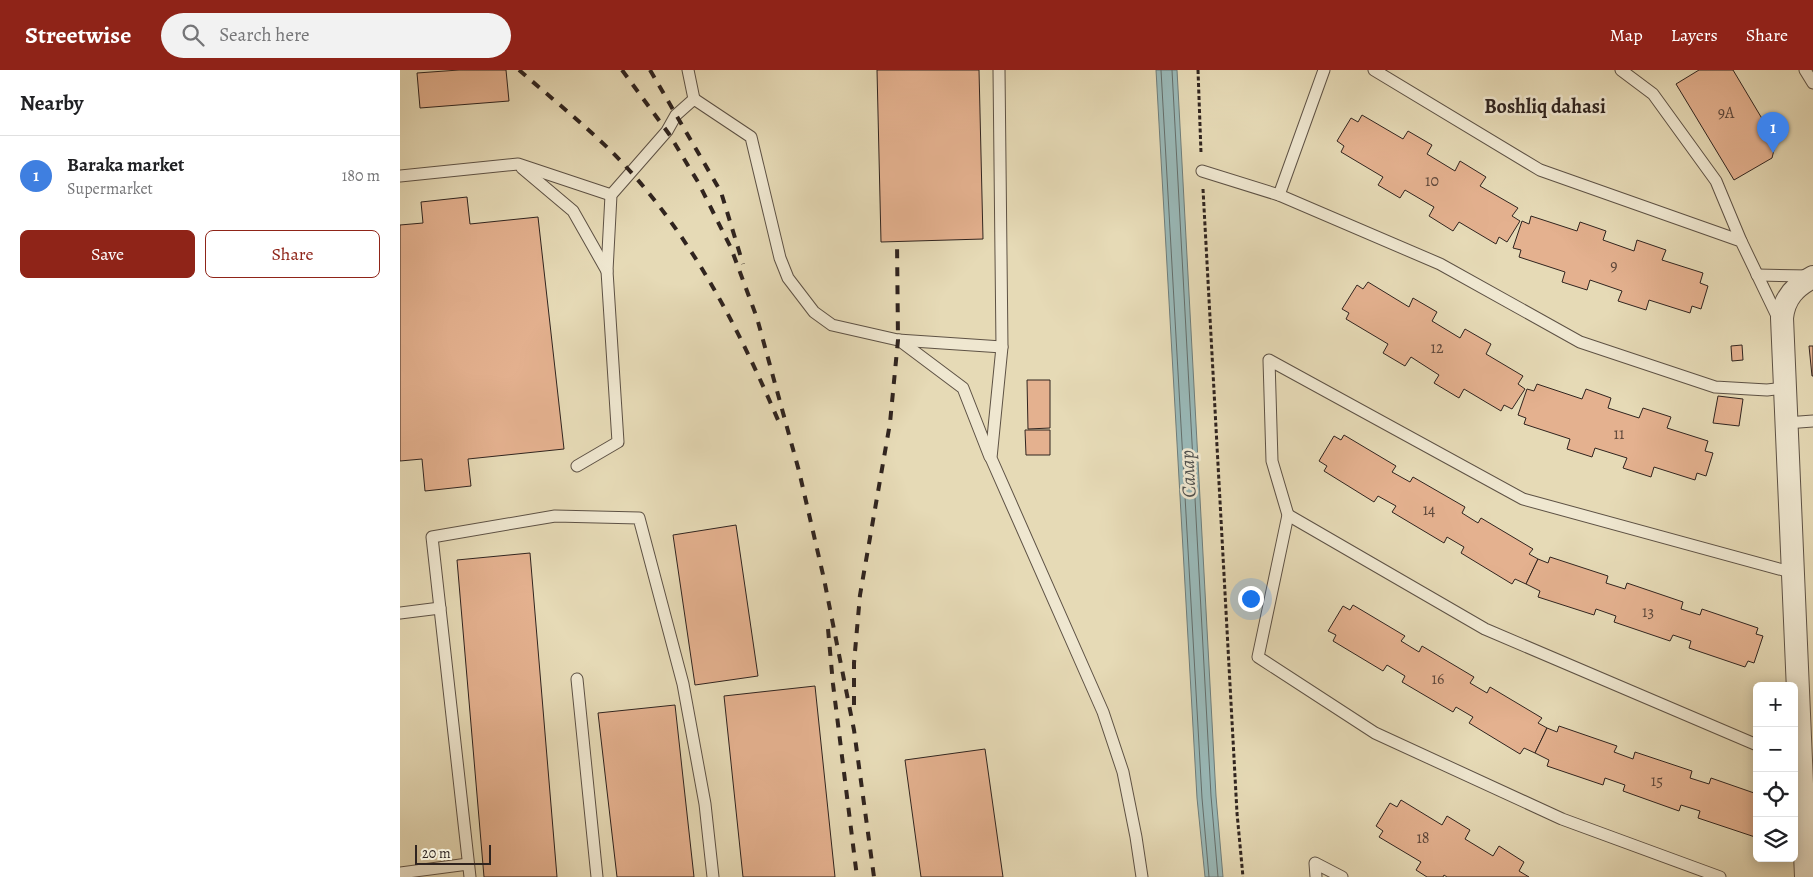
<!DOCTYPE html>
<meta charset="utf-8">
<style>
body{margin:0;font-family:Alegreya,serif;background:#f2f2f2;color:#202124}
.controls{position:absolute;right:15px;bottom:15px;display:grid;overflow:hidden;border-radius:8px;box-shadow:0 2px 12px #0003}
.controls button{width:45px;height:45px;display:grid;place-items:center;padding:0;border:0;border-bottom:1px solid #e0e0e0;background:#fff;color:#202124;font:25px sans-serif}
.scale{position:absolute;left:15px;bottom:12px;width:76px;box-sizing:border-box;padding-left:5px;border:2px solid #30241f;border-top:0;font-size:14px;line-height:18px;white-space:nowrap;color:#30241f;-webkit-text-stroke:4px #efe7d0;paint-order:stroke}
.you{position:absolute;left:850px;top:528px;width:18px;height:18px;margin:-12px;border:4px solid #fff;border-radius:50%;background:#1a73e8;box-shadow:0 0 0 8px #1a73e833}
.badge{display:grid;place-items:center;width:32px;height:32px;border-radius:50%;background:#8f2418;color:#fff;font-size:16px;font-weight:700}
.pin{position:absolute;translate:-50% -41px;filter:drop-shadow(0 1px 2px #0008)}
.pin::after{content:'';position:absolute;top:26px;width:18px;height:15px;background:inherit;clip-path:polygon(0 0,100% 0,50% 100%)}
.list{margin:0;padding:0;list-style:none}
h2{display:flex;justify-content:space-between;align-items:center;height:65px;margin:0;padding:0 20px;font-size:21px}
h2 small{font-size:16px;font-weight:400;color:#757577}
.list li{display:grid;grid-template-columns:32px 1fr auto;gap:15px;align-items:center;box-sizing:border-box;height:80px;padding:0 20px;border-top:1px solid #e0e0e0}
.list b{display:block;font-size:19px;white-space:nowrap}
.list p{margin:0;font-size:16px;white-space:nowrap;color:#757577}
.list em{font-size:16px;font-style:normal;color:#757577}
.actions{display:flex;gap:10px;padding:15px 20px}
.actions a{flex:1;padding:11px 0;border:1px solid #8f2418;border-radius:8px;text-align:center;font-size:18px;color:#8f2418}
.actions .main{background:#8f2418;color:#fff}
.icon{flex:none;width:28px;height:28px;fill:none;stroke:currentColor;stroke-width:2;stroke-linecap:round;stroke-linejoin:round}
.map{position:relative;flex:none;width:1413px;height:807px;overflow:hidden}
header{display:flex;align-items:center;gap:30px;box-sizing:border-box;height:70px;padding:0 25px;background:#8f2418;color:#fff}
header strong{font-size:24px}
nav{display:flex;gap:28px;margin-inline-start:auto;font-size:18px}
.search{width:350px;height:45px;background:#f2f2f2;display:flex;align-items:center;gap:12px;box-sizing:border-box;padding:0 18px;border-radius:28px;color:#757577;font-size:19px}
main{display:flex}
aside{flex:1;background:#fff}
.map>svg:first-child{display:block}
.water{fill:#99b8b7;stroke:#6f7d7a}
.lines{fill:none;stroke-linecap:round;stroke-linejoin:round}
.shore{stroke:#646e6b;stroke-width:1}
.building{fill:#e4b18f;stroke:#30241f}
.lane-casing{stroke:#5e5245;stroke-width:13}
.street-casing{stroke:#5e5245;stroke-width:24}
.path{stroke:#30241f;stroke-width:3;stroke-dasharray:4 2.5;stroke-linecap:butt}
.lane{stroke:#efe7d0;stroke-width:11}
.street{stroke:#efe7d0;stroke-width:22}
.rail{stroke:#30241f;stroke-width:4;stroke-dasharray:9 9;stroke-linecap:butt}
.labels{text-anchor:middle;dominant-baseline:central;stroke-width:5;stroke-linejoin:round;paint-order:stroke}
.number-label{font-size:16px;fill:#5d473b}
.neighbourhood-label{font-size:20px;font-weight:bold;fill:#30241f;stroke:#efe7d0}
.water-label{font-size:20px;font-style:italic;fill:#50504d;stroke:#efe7d0}
</style>
<header>
<strong>Streetwise</strong>
<div class="search"><svg class="icon" aria-label="search" viewBox="0 0 24 24"><circle cx="10" cy="10" r="6"/><path d="M15 15l6 6"/></svg>Search here</div>
<nav><a>Map</a><a>Layers</a><a>Share</a></nav>
</header>
<main>
<aside>
<h2>Nearby<small></small></h2>
<ul class="list">
<li><span class="badge" style="background:#3f7fe0">1</span><div><b>Baraka market</b><p>Supermarket</p></div><em>180 m</em></li>
</ul>
<div class="actions"><a class="main">Save</a><a>Share</a></div>
</aside>
<div class="map">
<svg width="1413" height="807" viewBox="0 0 1413 807">
<rect width="100%" height="100%" fill="#e6dab6"/>
<filter id="stains"><feTurbulence type="fractalNoise" baseFrequency=".004" numOctaves="4"/><feColorMatrix values="0 0 0 0 .2 0 0 0 0 .09 0 0 0 0 .02 0 0 0 .5 -.17"/></filter>
<radialGradient id="worn" r=".72"><stop offset=".6" stop-color="#630" stop-opacity="0"/><stop offset="1" stop-color="#630" stop-opacity=".3"/></radialGradient>
<path class="water" d="M756 0H777L816 726 823 807H805L797 728Z"/>
<g class="lines">
<g class="shore">
<path d="M761 0 802 728 809 807"/>
<path d="M772 0 811 726 818 807"/>
</g>
</g>
<g class="building">
<path d="M59 0H106L109 31 20 38 17 3Z"/>
<path d="M477 0H579L583 169 481 172Z"/>
<path d="M1299 0H1333L1376 72 1372 88 1334 110 1276 14Z"/>
<path d="M962 45 1003 69 1008 61 1032 75 1027 84 1055 101 1060 91 1086 107 1080 116 1118 138 1112 146 1120 151 1107 172 1099 167 1096 174 1059 152 1053 161 1029 146 1034 137 1005 120 1000 128 978 115 983 107 941 82 944 76 937 71 951 48 958 52Z"/>
<path d="M67 127 70 154 138 147 164 379 68 389 71 416 25 421 22 389 0 391V155L23 153 21 132Z"/>
<path d="M1131 146 1177 161 1180 152 1206 161 1203 170 1234 181 1237 170 1266 180 1262 190 1303 203 1300 213 1308 216 1301 239 1292 236 1290 243 1249 230 1246 240 1218 231 1222 221 1190 210 1187 220 1162 212 1165 202 1119 187 1121 180 1113 178 1122 151 1129 154Z"/>
<path d="M968 212 1009 237 1013 228 1037 242 1032 251 1060 268 1065 259 1091 274 1086 284 1123 306 1118 314 1125 319 1112 339 1104 335 1101 341 1064 319 1059 328 1034 313 1039 305 1011 287 1005 296 983 283 988 274 946 249 949 243 942 239 957 215 963 219Z"/>
<path d="M1342 275 1343 290 1332 291 1331 276Z"/>
<path d="M1409 276H1413V306H1412Z"/>
<path d="M627 310H650V358L628 359Z"/>
<path d="M1137 314 1182 329 1186 319 1211 328 1208 338 1239 348 1243 338 1271 347 1267 358 1308 371 1305 381 1313 383 1306 406 1297 403 1295 410 1254 397 1251 407 1223 398 1227 388 1195 378 1192 387 1167 379 1170 369 1124 354 1126 348 1118 345 1127 319 1134 321Z"/>
<path d="M1318 326 1343 329 1339 356 1313 353Z"/>
<path d="M625 360H650V385H626Z"/>
<path d="M944 365 996 396 992 402 1010 412 1013 407 1065 437 1062 443 1078 453 1081 448 1133 479 1129 484 1138 489 1126 514 1115 509 1112 514 1061 483 1064 477 1047 467 1044 473 992 442 996 436 978 426 974 432 924 401 927 396 919 391 934 366 941 370Z"/>
<path d="M336 455 358 606 295 615 273 465Z"/>
<path d="M130 483 157 807H84L57 490Z"/>
<path d="M1150 487 1208 506 1206 513 1225 519 1227 513 1283 532 1281 539 1300 545 1302 539 1358 558 1356 564 1363 566 1354 593 1348 591 1345 597 1289 578 1291 571 1273 565 1270 571 1214 552 1216 546 1196 539 1194 545 1138 527 1140 521 1126 514 1138 489 1148 493Z"/>
<path d="M953 535 1005 566 1001 571 1019 582 1022 576 1074 607 1070 613 1087 623 1090 617 1142 648 1138 653 1147 658 1135 683 1124 678 1120 684 1069 653 1073 647 1056 637 1053 642 1002 612 1005 606 987 595 983 601 933 571 936 565 928 561 943 536 950 540Z"/>
<path d="M415 616 435 807H343L324 626Z"/>
<path d="M275 635 294 807H217L198 643Z"/>
<path d="M1159 656 1217 676 1214 682 1233 689 1235 682 1292 701 1290 708 1309 714 1311 708 1357 724V760L1355 767 1298 748 1300 741 1281 735 1279 741 1223 721 1225 715 1205 708 1203 715 1147 696 1149 690 1135 683 1147 658 1157 662Z"/>
<path d="M585 679 603 807H521L505 690Z"/>
<path d="M1001 730 1042 755 1047 746 1070 760 1065 769 1093 786 1099 776 1124 792 1119 801 1129 807H1047L1044 805 1043 807H1027L1016 800 1021 792 979 767 983 761 976 756 990 733 997 737Z"/>
</g>
<g class="lines">
<defs>
<g id="lane">
<path d="M288 0 294 29"/>
<path d="M599 0 602 277 591 388 703 642 723 702 736 767 742 807"/>
<path d="M974 0 1140 100 1341 171 1379 250"/>
<path d="M1221 0 1253 24 1316 111 1341 171"/>
<path d="M1405 0 1413 13"/>
<path d="M122 98 173 141 207 201"/>
<path d="M802 101 879 125 1040 194 1180 272 1315 317 1367 320 1385 318"/>
<path d="M0 106 118 94 211 125"/>
<path d="M879 125 924 0"/>
<path d="M1357 205 1409 206"/>
<path d="M499 270 563 318 590 387"/>
<path d="M1386 353 1413 351"/>
<path d="M177 396 218 372 207 201 211 125 267 61 276 45 294 29 351 67 380 188 388 208 414 242 432 255 498 270 602 277"/>
<path d="M888 445 1085 559 1357 675"/>
<path d="M0 543 40 538"/>
<path d="M177 609 197 807"/>
<path d="M0 803 68 794"/>
<path d="M70 807 32 467 155 446 239 448 283 614 305 734 313 807"/>
<path d="M916 807 915 793 942 807"/>
<path d="M1320 807 1162 749 975 663 858 587 888 445 872 391 869 290 1123 429 1394 503"/>
</g>
<path id="street" d="M1406 807 1382 248C1384 228 1395 216 1413 207"/>
</defs>
<use href="#lane" class="lane-casing"/>
<use href="#street" class="street-casing"/>
<g class="path">
<path d="M798 0 801 83"/>
<path d="M803 119 837 743 843 807"/>
</g>
<use href="#lane" class="lane"/>
<use href="#street" class="street"/>
<g class="rail">
<path d="M119 0C149 26 181 52 210 80 288 158 338 256 381 357"/>
<path d="M222 0 269 64 298 112 331 178 357 248 399 401 424 509 454 660 474 807"/>
<path d="M250 0 321 122 343 194"/>
<path d="M428 559 433 614 457 807"/>
<path d="M454 635V593L460 525 490 353 498 270 497 171"/>
</g>
</g>
<g class="labels">
<g class="number-label">
<text x="1326" y="43">9А</text>
<text x="1032" y="111">10</text>
<text x="1214" y="196">9</text>
<text x="1037" y="278">12</text>
<text x="1219" y="364">11</text>
<text x="1029" y="440">14</text>
<text x="1248" y="542">13</text>
<text x="1038" y="609">16</text>
<text x="1257" y="711">15</text>
<text x="1023" y="768">18</text>
</g>
<g class="neighbourhood-label">
<text x="1145" y="36">Boshliq dahasi</text>
</g>
<g class="water-label">
<text transform="translate(788 404) rotate(-93)">Салар</text>
</g>
</g>
<rect width="100%" height="100%" filter="url(#stains)"/>
<rect width="100%" height="100%" fill="url(#worn)"/>
</svg>
<div class="controls">
<button>+</button>
<button>−</button>
<button><svg class="icon" aria-label="locate" viewBox="0 0 24 24"><circle cx="12" cy="12" r="6"/><path d="M12 2v4M12 18v4M2 12h4M18 12h4"/></svg></button>
<button><svg class="icon" aria-label="layers" viewBox="0 0 24 24"><path d="M12 4l9 5-9 5-9-5zM3 14l9 5 9-5"/></svg></button>
</div>
<div class="scale">20 m</div>
<div class="you"></div>
<div class="pin badge" style="left:1373px;top:83px;background:#3f7fe0">1</div>
</div>
</main>
